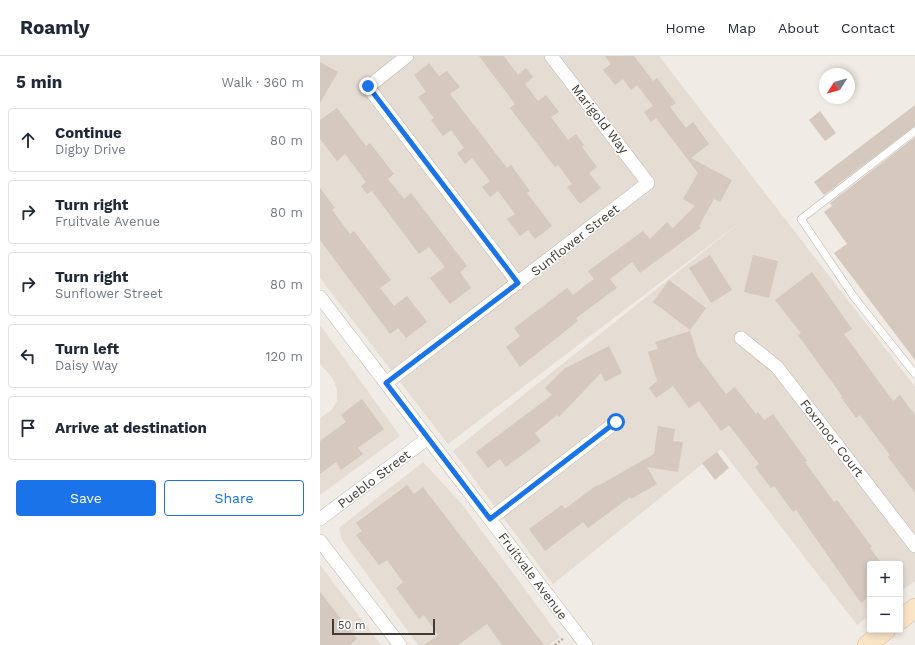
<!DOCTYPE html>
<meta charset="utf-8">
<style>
body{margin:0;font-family:"Work Sans",sans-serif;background:#f2f2f3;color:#1f2937}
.controls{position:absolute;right:12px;bottom:12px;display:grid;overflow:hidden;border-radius:4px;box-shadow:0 2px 6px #0003}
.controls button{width:36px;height:36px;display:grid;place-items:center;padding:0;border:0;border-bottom:1px solid #e0e1e3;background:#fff;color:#1f2937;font:20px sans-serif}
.compass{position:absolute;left:499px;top:12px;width:36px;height:36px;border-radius:50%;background:#fff;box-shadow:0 2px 6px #0003;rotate:233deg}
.scale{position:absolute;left:12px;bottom:10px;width:103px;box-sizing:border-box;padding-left:4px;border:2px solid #433b35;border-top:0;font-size:11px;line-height:14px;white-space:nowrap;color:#433b35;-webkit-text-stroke:3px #fff;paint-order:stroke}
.stop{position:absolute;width:12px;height:12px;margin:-9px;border:3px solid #1a73e8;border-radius:50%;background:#fff}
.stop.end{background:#1a73e8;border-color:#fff;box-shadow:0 1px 4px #0008}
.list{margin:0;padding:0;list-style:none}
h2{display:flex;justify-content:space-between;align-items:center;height:52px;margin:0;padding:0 16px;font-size:17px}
h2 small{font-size:13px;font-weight:400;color:#747a83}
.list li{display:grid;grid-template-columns:26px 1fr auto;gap:12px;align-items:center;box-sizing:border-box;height:64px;margin:0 8px 8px;padding:0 8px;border:1px solid #e0e1e3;border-radius:4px}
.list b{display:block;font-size:15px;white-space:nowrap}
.list p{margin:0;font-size:13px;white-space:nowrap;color:#747a83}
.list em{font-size:13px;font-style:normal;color:#747a83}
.actions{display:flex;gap:8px;padding:12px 16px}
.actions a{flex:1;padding:9px 0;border:1px solid #1a73e8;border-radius:4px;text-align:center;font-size:14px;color:#1a73e8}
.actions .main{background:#1a73e8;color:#fff}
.icon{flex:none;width:22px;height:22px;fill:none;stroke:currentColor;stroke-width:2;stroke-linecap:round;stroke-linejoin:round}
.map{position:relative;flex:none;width:595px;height:589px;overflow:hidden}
header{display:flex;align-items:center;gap:24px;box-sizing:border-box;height:56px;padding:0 20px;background:#fff;border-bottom:1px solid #e0e1e3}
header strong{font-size:19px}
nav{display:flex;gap:22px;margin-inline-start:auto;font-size:14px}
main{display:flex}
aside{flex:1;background:#fff}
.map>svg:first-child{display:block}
.residential{fill:#e5dcd3}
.building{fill:#d5c8be}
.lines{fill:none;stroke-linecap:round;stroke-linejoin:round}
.lane-casing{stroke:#bfb4ab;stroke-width:8}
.street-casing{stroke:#bfb4ab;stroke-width:14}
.secondary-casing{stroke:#d1b89a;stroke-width:20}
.path{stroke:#bdaa9b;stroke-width:2.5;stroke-dasharray:2 2;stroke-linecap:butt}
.lane{stroke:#fff;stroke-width:7}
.street{stroke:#fff;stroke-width:13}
.secondary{stroke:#fae4c6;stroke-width:19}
.route{stroke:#1a73e8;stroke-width:5}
.labels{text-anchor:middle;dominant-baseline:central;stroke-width:3;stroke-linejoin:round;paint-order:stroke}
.street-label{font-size:13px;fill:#433b35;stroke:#fff}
</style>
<header>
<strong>Roamly</strong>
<nav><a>Home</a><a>Map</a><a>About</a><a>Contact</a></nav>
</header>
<main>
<aside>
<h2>5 min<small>Walk · 360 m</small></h2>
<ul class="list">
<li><svg class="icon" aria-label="ahead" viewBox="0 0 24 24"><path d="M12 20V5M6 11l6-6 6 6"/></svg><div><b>Continue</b><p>Digby Drive</p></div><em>80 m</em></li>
<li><svg class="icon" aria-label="right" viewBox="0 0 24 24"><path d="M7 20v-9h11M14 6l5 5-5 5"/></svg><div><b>Turn right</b><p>Fruitvale Avenue</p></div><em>80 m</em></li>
<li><svg class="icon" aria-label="right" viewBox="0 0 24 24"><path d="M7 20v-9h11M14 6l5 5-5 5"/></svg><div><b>Turn right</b><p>Sunflower Street</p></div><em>80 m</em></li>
<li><svg class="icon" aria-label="left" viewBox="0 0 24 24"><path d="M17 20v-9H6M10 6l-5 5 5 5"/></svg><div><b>Turn left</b><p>Daisy Way</p></div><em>120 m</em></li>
<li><svg class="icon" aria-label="arrive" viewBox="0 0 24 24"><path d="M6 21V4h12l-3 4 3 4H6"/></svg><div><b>Arrive at destination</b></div></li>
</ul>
<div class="actions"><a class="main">Save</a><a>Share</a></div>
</aside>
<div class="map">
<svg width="595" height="589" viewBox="0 0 595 589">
<rect width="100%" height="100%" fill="#f1ebe5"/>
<g class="residential">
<path d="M0 0H339L595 331V525L580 536V508H550V559L537 569 401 393 233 528 133 395 428 160 128 388 0 222Z"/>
<path d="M0 269 80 380 0 439V362L12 354 17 345V333L12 321 0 308Z"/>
<path d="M103 406 142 448 240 581 229 589H98L22 484 19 472Z"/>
<path d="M0 509 61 589H0Z"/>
</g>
<g class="building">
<path d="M159 0H184L198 19 206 12 213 21 205 28 218 45 226 39 239 56 231 61 248 84 256 78 264 89 262 91 277 111 269 117 281 132 260 148 247 131 252 128 238 109 235 111 190 52 195 48Z"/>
<path d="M285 0H314L333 25 337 22 356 47 350 51 366 72 373 66 389 88 371 102 412 124 400 146 394 143 379 170 381 172 320 217 312 206 290 223 297 232 256 262 258 265 200 311 186 291 200 280 194 272 247 232 253 239 274 223 268 215 323 175 330 183 347 166 353 172 375 150 363 143 378 117 336 62 331 66 324 56 333 50 317 29 311 34 303 23 295 29 283 14 291 8Z"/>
<path d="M0 6 18 16 0 47Z"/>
<path d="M109 7 119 20 127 15 140 31 130 38 187 112 191 109 210 135 207 137 232 170 215 183 208 174 200 180 187 163 195 158 178 135 170 141 162 131 170 125 152 102 145 108 137 97 144 92 131 74 123 80 111 64 114 62 98 41 106 36 94 19Z"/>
<path d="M595 49V70L504 139 494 126Z"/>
<path d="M17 52 46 90 50 87 74 118 68 123 84 143 91 137 147 210 140 216 151 232 130 248 110 222 125 211 109 191 99 198 52 135 47 138 41 130 46 126 25 98 17 105 0 83V64Z"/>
<path d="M500 55 516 77 505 85 489 64Z"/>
<path d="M595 81V304L514 197 527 188 504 156 512 150 510 147Z"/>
<path d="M0 132 15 152 12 154 30 178 34 175 71 224 60 232 74 250 87 240 107 266 86 282 78 272 70 278 0 184Z"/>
<path d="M390 199 412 234 391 247 369 212Z"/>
<path d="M433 199 458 205 449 242 424 236Z"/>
<path d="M492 216 532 273 524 278 573 345 580 339 595 359V437L568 401 570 399 540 359 536 362 521 341 522 340 478 279 481 277 455 244Z"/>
<path d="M349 224 386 252 370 274 333 246Z"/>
<path d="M370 275 378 301 406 338 415 331 436 358 438 356 444 364 453 358 487 405 485 406 514 446 517 444 552 491 550 492 562 508H550V540L541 547 476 454 473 456 454 430 451 432 435 411 439 408 409 369 401 375 379 345 369 352 353 330 336 342 329 332 337 325 328 296 338 293 335 286Z"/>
<path d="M289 290 302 317 285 326 281 317 239 361 237 359 215 377 221 385 186 411 180 403 168 412 156 396 232 339 225 332 244 313Z"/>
<path d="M42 343 64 373 38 392 43 398 21 414 16 406 0 418V385L26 366 21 359Z"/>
<path d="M338 370 355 373 353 385 363 386 358 416 327 411 337 428 311 443 310 441 268 472 263 466 225 495 209 473 242 449 245 453 277 429 278 430 334 398Z"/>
<path d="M397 396 409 412 395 424 382 407Z"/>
<path d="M87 429 94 438 103 431 224 589H182L167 568 138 589H104L118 579 104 559 99 563 76 532 83 526 67 504 59 509 36 479 42 475 36 467Z"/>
<path d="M0 536 37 583 30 589H0Z"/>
</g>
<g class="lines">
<defs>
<path id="lane" d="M595 75 481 163 534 241 595 318"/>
<g id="street">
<path d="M87 0 48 31 198 227"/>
<path d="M0 241 266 589"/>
<path d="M421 282 457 311 595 490"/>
<path d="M66 327 328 127 231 0"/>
<path d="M0 463 108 382"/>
<path d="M170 463 296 366"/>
<path d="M0 485 80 589"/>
</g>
<g id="secondary">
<path d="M580 564 595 552"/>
<path d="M547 589 566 574"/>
</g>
</defs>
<use href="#lane" class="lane-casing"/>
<use href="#street" class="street-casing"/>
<use href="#secondary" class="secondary-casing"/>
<path class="path" d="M235 589 244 582"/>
<use href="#lane" class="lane"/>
<use href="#street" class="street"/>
<use href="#secondary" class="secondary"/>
</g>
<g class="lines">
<path class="route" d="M48 30 198 227 66 327 170 463 296 366"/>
</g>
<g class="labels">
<g class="street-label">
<text transform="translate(280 63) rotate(52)">Marigold Way</text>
<text transform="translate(255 184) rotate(-38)">Sunflower Street</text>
<text transform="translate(512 382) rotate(52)">Foxmoor Court</text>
<text transform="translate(54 423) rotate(-37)">Pueblo Street</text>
<text transform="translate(213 520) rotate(53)">Fruitvale Avenue</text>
</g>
</g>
</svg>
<div class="controls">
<button>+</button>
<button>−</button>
</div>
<svg class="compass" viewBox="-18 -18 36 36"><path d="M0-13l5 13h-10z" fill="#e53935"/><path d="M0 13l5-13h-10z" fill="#747a83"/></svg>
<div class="scale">50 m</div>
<div class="stop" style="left:296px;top:366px"></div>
<div class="stop end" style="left:48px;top:30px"></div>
</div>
</main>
